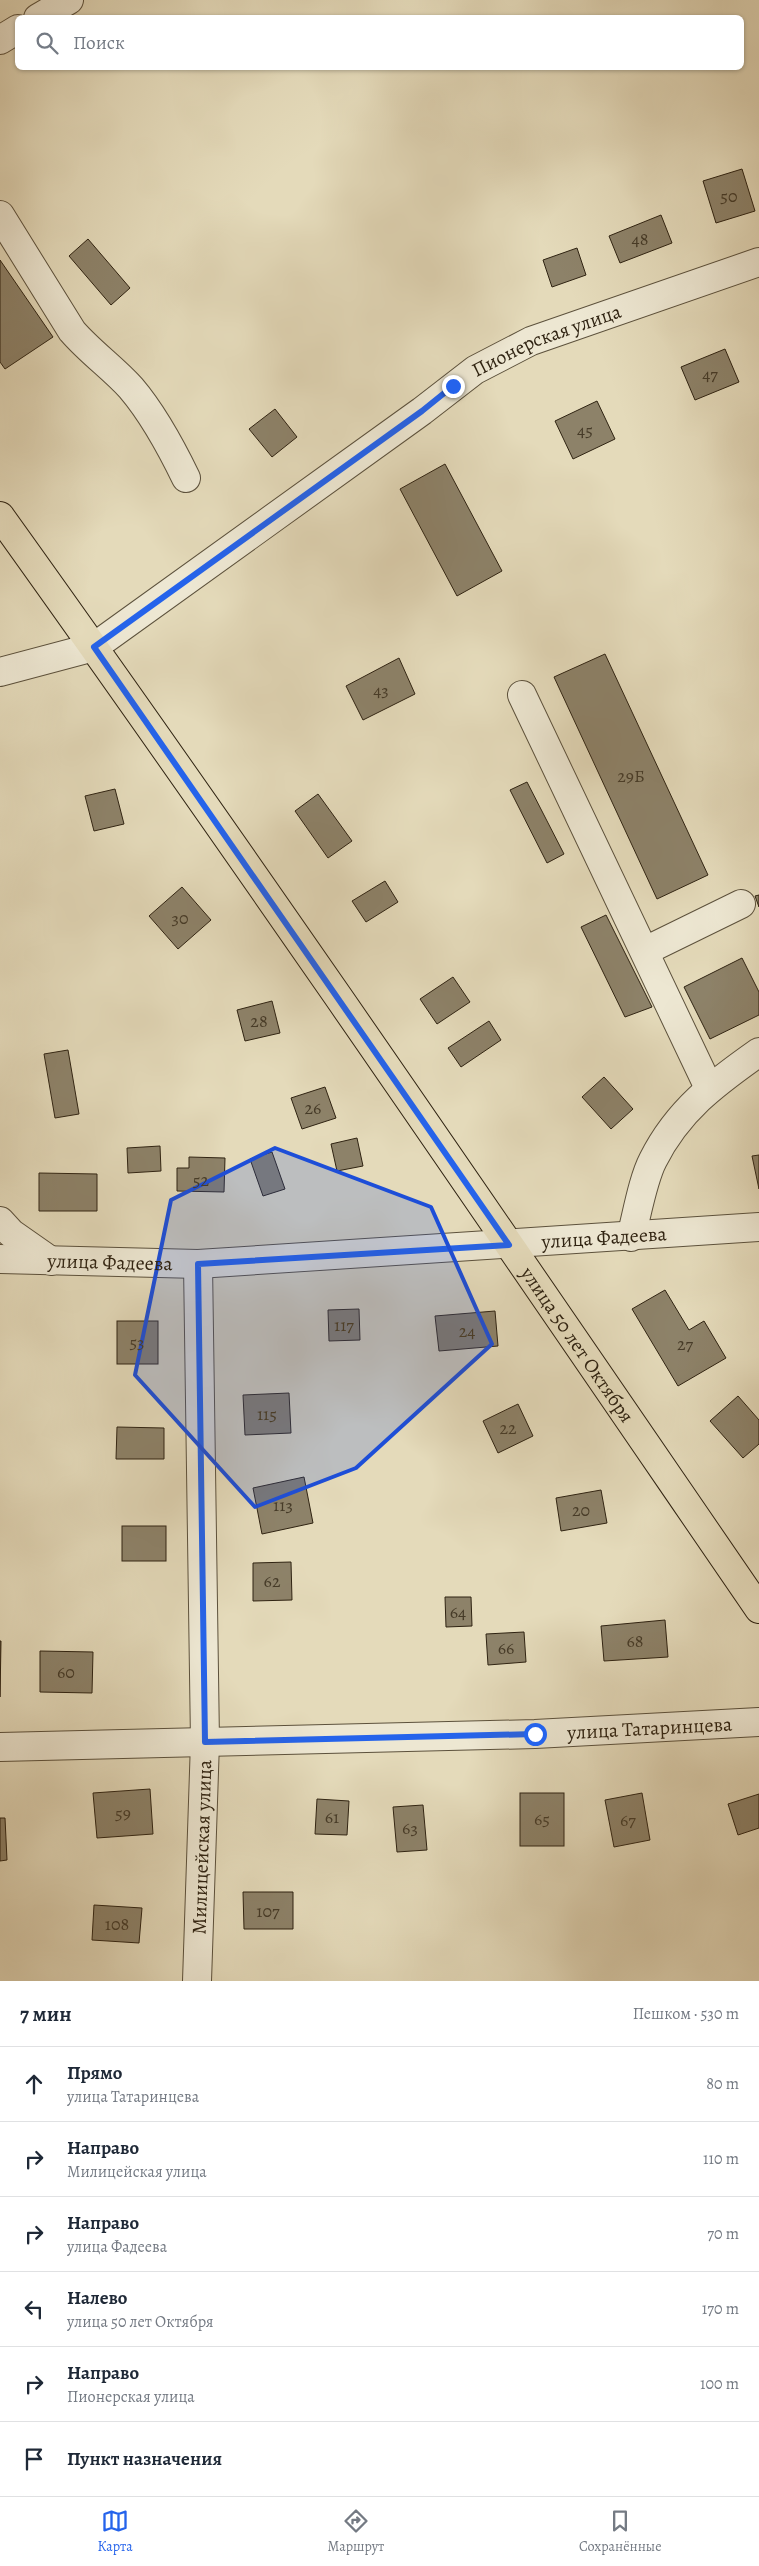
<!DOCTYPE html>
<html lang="ru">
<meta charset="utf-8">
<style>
body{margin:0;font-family:Alegreya,serif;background:#f2f2f3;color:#1f2937}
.stop{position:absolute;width:15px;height:15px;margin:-11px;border:4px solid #2563eb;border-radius:50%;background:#fff}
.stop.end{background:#2563eb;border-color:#fff;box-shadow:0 1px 5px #0008}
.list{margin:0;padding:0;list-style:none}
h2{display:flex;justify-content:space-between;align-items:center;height:65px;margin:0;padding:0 20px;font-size:21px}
h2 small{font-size:16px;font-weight:400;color:#747a83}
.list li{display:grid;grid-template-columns:32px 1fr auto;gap:15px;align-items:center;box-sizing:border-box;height:75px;padding:0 20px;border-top:1px solid #e0e1e3}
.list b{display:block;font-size:19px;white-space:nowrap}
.list p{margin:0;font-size:16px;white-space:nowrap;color:#747a83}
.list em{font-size:16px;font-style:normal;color:#747a83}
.icon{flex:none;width:28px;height:28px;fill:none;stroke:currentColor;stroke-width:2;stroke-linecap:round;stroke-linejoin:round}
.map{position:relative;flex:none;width:759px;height:1981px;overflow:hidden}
.search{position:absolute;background:#fff;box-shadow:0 1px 4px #0004;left:15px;right:15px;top:15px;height:55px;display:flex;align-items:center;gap:12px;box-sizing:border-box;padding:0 18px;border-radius:8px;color:#747a83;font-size:19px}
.sheet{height:515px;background:#fff}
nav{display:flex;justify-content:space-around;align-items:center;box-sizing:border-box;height:70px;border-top:1px solid #e0e1e3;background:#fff;font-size:14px;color:#747a83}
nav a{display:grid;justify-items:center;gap:2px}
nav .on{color:#2563eb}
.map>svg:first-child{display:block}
.building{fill:#8d8269;stroke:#2f2312}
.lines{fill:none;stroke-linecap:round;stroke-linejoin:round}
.minor-casing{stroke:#5c513c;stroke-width:30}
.major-casing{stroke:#2f2312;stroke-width:30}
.minor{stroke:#ede7d2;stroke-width:28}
.major{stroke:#e4daba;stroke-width:28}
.route{stroke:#2563eb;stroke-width:6}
.marked{fill:#1d4ed8;fill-opacity:0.2;stroke:#1d4ed8;stroke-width:4;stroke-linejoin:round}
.labels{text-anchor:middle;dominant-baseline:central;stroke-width:4.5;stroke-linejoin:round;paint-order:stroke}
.number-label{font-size:18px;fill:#463b28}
.street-label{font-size:20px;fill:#2f2312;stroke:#ede7d2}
</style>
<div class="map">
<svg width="759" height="1981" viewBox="0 0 759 1981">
<rect width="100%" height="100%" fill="#e4daba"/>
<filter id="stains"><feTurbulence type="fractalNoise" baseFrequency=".004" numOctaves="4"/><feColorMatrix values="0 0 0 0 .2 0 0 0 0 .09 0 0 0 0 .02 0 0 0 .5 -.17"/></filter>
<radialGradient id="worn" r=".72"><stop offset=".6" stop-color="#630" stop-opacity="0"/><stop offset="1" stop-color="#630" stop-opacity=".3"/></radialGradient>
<g class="building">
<path d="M742 169 755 211 716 223 703 181Z"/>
<path d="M661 215 672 243 620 263 609 236Z"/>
<path d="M88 239 130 288 111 305 69 256Z"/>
<path d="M577 248 586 275 552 287 543 260Z"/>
<path d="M0 260 53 337 5 369 0 362Z"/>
<path d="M725 349 739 382 695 400 681 367Z"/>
<path d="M597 401 615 439 573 459 555 421Z"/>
<path d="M275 409 297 437 272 457 249 429Z"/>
<path d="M445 464 502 571 457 596 400 489Z"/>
<path d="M605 654 708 875 657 899 554 677Z"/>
<path d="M399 658 415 694 363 720 346 686Z"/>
<path d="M527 782 564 854 547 863 510 790Z"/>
<path d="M115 789 124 824 94 831 85 796Z"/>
<path d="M318 794 352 841 328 858 295 811Z"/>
<path d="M385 881 398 902 366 922 352 901Z"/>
<path d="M182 887 211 920 178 949 149 916Z"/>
<path d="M759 895V907L755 896Z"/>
<path d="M606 915 652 1007 625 1017 581 927Z"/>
<path d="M742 958 759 992V1015L710 1039 684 987Z"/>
<path d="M453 977 470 1002 437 1024 420 999Z"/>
<path d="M272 1001 280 1033 245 1041 237 1010Z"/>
<path d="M489 1021 501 1040 461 1067 448 1048Z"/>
<path d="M68 1050 79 1114 55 1118 44 1054Z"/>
<path d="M604 1077 633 1109 611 1129 582 1097Z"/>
<path d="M325 1087 336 1118 302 1129 291 1098Z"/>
<path d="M357 1138 363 1166 337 1171 331 1144Z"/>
<path d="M160 1146 161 1171 128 1173 127 1148Z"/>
<path d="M272 1152 285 1189 263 1196 250 1159Z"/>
<path d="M759 1155V1189L752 1156Z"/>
<path d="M189 1157 225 1158 224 1192 177 1191V1168H189Z"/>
<path d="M39 1173 97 1174V1211H39Z"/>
<path d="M665 1290 689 1330 704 1321 726 1358 678 1386 632 1309Z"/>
<path d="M359 1309 360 1340 329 1341 328 1310Z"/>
<path d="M495 1311 498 1346 439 1351 435 1316Z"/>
<rect x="117" y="1321" width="41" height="43"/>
<path d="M289 1393 291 1433 245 1435 243 1395Z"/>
<path d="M738 1396 759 1420V1444L743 1458 710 1421Z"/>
<path d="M518 1404 533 1436 498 1453 483 1421Z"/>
<path d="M117 1427 164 1428V1459H116Z"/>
<path d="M304 1477 313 1523 262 1534 253 1488Z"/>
<path d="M601 1490 607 1523 561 1531 556 1498Z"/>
<rect x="122" y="1526" width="44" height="35"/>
<path d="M291 1562 292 1600 253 1601V1563Z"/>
<path d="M445 1597H471L472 1626 446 1627Z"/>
<path d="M665 1620 668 1657 604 1661 601 1626Z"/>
<path d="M524 1632 526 1662 488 1665 486 1634Z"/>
<path d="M0 1641H1L0 1697Z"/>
<path d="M40 1651 93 1652 92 1693 40 1692Z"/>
<path d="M150 1789 153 1834 97 1838 93 1793Z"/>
<rect x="520" y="1793" width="44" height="53"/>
<path d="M642 1793 650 1840 614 1847 605 1800Z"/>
<path d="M759 1794V1828L738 1835 728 1804Z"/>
<path d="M317 1799 349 1801 347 1835 315 1834Z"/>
<path d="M423 1805 427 1850 397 1852 393 1807Z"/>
<path d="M0 1818H5L7 1860 0 1861Z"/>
<path d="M243 1892H293V1929H244Z"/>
<path d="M94 1905 142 1908 139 1943 92 1940Z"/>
</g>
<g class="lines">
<defs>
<g id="minor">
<path d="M38 18 69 0"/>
<path d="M0 40 18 29"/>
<path d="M0 215 72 331C90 352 113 368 131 388 154 415 171 447 186 478"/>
<path id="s1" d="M0 672 94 647 422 411 475 370 531 341 759 262"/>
<path d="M522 695 709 1088"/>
<path d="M645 951 741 904"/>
<path d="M0 1221 11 1233 51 1261"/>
<path d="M631 1237C637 1214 643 1179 653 1160 678 1110 715 1083 759 1052"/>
<path id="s2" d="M0 1259 198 1264 759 1227"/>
<path id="s3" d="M0 1747 535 1734 759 1722"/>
<path id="s4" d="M197 1981 205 1742 198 1264"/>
</g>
<g id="major">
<path id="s5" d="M0 516C258 876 508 1243 759 1609"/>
</g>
</defs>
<use href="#minor" class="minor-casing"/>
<use href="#major" class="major-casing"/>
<use href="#minor" class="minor"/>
<use href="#major" class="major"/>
</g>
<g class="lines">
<path class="route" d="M453 386 422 411 94 647 509 1245 198 1264 205 1742 535 1734"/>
</g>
<path class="marked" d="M275 1148 431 1207 492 1344 356 1468 255 1507 135 1375 171 1200Z"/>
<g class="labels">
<g class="number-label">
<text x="729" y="196">50</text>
<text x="640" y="239">48</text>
<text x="710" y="374">47</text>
<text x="585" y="430">45</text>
<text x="381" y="690">43</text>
<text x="631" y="776">29Б</text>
<text x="180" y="918">30</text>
<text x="259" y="1021">28</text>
<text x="313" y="1108">26</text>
<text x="201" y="1180">52</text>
<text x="344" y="1325">117</text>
<text x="467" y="1331">24</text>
<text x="137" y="1342">53</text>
<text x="685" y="1344">27</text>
<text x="267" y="1414">115</text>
<text x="508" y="1428">22</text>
<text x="283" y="1505">113</text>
<text x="581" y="1510">20</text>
<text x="272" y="1581">62</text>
<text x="458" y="1612">64</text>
<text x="635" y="1641">68</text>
<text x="506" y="1648">66</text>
<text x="66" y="1672">60</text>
<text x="123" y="1813">59</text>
<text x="332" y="1817">61</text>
<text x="542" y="1819">65</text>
<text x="628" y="1820">67</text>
<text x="410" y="1828">63</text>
<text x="268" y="1911">107</text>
<text x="117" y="1924">108</text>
</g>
<g class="street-label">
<text stroke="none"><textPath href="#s1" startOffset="646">Пионерская улица</textPath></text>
<text stroke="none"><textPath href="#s2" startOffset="605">улица Фадеева</textPath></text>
<text stroke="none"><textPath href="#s2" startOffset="110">улица Фадеева</textPath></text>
<text stroke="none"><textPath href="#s5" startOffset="1010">улица 50 лет Октября</textPath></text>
<text stroke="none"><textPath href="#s3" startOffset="650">улица Татаринцева</textPath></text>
<text stroke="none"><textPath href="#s4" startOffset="134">Милицейская улица</textPath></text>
</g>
</g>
<rect width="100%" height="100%" filter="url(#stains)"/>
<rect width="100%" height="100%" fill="url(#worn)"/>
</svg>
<div class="stop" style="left:535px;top:1734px"></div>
<div class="stop end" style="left:453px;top:386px"></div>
<div class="search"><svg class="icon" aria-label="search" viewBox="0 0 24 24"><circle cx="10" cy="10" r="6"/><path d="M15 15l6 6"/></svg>Поиск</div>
</div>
<section class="sheet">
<h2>7 мин<small>Пешком · 530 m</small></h2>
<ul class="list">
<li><svg class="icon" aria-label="ahead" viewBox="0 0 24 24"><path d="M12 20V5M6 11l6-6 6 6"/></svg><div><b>Прямо</b><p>улица Татаринцева</p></div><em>80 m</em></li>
<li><svg class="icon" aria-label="right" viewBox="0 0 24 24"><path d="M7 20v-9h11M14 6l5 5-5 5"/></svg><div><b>Направо</b><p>Милицейская улица</p></div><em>110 m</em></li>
<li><svg class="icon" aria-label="right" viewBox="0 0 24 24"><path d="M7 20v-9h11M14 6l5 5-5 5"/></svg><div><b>Направо</b><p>улица Фадеева</p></div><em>70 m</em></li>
<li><svg class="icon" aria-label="left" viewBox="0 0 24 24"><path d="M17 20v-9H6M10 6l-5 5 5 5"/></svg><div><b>Налево</b><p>улица 50 лет Октября</p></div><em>170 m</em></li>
<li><svg class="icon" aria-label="right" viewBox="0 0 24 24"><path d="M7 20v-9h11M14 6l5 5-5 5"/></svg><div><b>Направо</b><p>Пионерская улица</p></div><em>100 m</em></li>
<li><svg class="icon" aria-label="arrive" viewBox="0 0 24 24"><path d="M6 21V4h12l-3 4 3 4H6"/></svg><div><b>Пункт назначения</b></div></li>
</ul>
</section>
<nav>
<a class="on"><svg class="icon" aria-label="map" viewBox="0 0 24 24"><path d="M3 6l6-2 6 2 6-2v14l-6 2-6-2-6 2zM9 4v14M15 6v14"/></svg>Карта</a>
<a><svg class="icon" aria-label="directions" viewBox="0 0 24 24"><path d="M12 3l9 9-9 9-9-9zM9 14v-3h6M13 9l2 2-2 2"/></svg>Маршрут</a>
<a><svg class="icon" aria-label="saved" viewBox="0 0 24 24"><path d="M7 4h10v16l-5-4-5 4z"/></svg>Сохранённые</a>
</nav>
